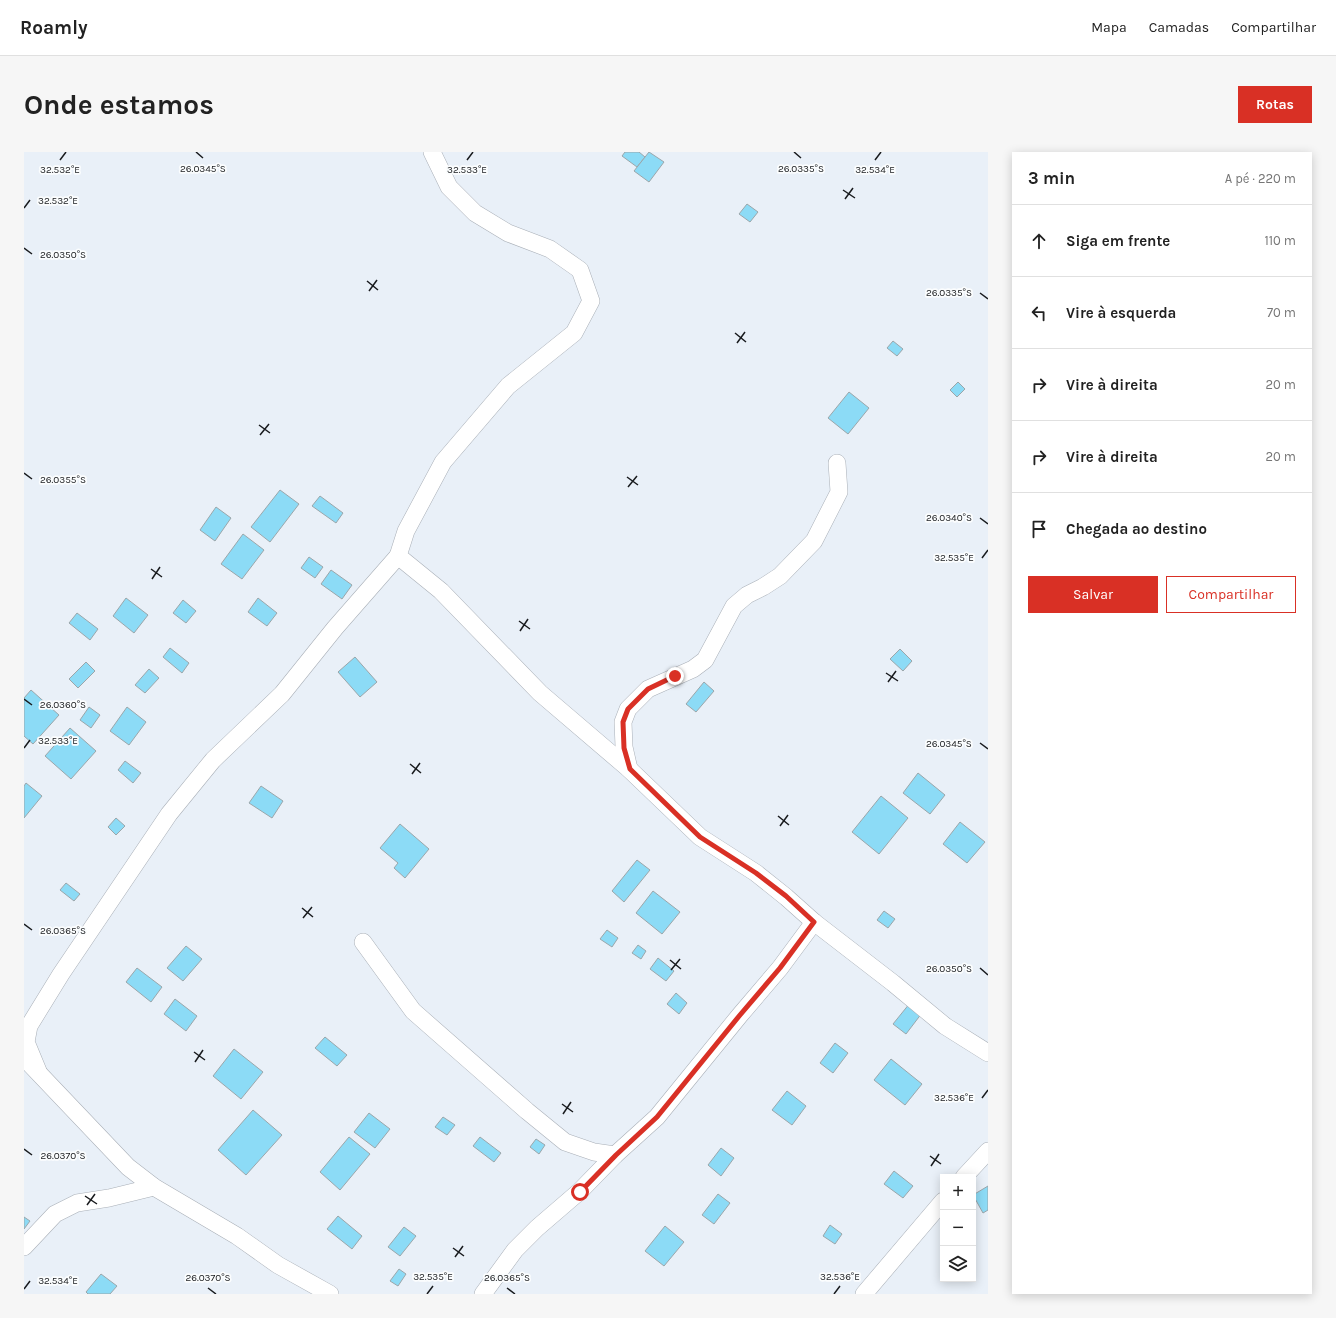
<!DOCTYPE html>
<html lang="pt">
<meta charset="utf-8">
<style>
body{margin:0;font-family:Karla,sans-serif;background:#f6f6f6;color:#222}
.controls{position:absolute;right:12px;bottom:12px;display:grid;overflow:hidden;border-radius:0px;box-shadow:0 2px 10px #0003}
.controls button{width:36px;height:36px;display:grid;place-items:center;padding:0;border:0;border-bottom:1px solid #e0e0e0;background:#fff;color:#222;font:20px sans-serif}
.stop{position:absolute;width:12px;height:12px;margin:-9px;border:3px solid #d93025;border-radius:50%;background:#fff}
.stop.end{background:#d93025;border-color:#fff;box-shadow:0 1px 4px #0008}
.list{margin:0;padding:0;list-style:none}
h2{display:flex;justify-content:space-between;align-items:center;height:52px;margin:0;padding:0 16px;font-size:17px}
h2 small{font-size:13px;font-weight:400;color:#767676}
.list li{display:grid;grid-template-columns:26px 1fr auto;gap:12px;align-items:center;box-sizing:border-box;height:72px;padding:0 16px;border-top:1px solid #e0e0e0}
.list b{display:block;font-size:15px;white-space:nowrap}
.list em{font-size:13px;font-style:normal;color:#767676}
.actions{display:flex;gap:8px;padding:12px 16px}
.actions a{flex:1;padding:9px 0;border:1px solid #d93025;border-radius:0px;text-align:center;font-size:14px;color:#d93025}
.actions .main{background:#d93025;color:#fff}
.icon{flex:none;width:22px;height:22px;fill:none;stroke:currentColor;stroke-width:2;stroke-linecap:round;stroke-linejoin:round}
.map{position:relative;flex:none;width:964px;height:1142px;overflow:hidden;border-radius:0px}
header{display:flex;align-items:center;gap:24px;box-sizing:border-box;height:56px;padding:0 20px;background:#fff;border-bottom:1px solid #e0e0e0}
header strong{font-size:19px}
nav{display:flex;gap:22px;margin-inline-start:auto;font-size:14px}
.intro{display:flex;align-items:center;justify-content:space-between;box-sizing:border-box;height:96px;padding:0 24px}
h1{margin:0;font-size:28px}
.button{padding:10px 18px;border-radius:0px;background:#d93025;color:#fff;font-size:14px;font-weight:700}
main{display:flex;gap:24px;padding:0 24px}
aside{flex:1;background:#fff;border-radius:0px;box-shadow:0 2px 10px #0003}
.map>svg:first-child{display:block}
.building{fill:#8cdbf6;stroke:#9ba6aa}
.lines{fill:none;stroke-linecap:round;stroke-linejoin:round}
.street-casing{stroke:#a9afb7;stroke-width:18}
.street{stroke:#fff;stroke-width:17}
.route{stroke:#d93025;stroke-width:5}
.ticks{fill:none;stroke:#191b1e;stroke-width:1.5}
.ticks-label{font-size:10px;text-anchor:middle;fill:#191b1e;stroke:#fbfdfe;stroke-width:3.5;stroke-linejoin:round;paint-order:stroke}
</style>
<header>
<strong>Roamly</strong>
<nav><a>Mapa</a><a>Camadas</a><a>Compartilhar</a></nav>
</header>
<div class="intro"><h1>Onde estamos</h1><a class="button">Rotas</a></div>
<main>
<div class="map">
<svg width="964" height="1142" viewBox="0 0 964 1142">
<rect width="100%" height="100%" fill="#e9f0f8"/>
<g class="building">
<path d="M601 0H615L621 5 613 15 598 4Z"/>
<path d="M625 0 640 10 625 30 610 19Z"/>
<path d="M723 52 734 60 726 70 715 62Z"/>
<path d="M869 189 879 197 873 204 863 196Z"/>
<path d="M934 230 941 237 933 245 926 238Z"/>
<path d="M825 240 845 256 824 282 804 266Z"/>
<path d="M256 338 275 352 246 390 227 375Z"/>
<path d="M296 344 319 361 312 371 288 354Z"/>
<path d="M192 355 207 366 191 389 176 378Z"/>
<path d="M219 382 240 398 218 427 197 412Z"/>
<path d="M285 405 299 415 291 426 277 416Z"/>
<path d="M307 418 328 433 318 447 297 432Z"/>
<path d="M102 446 124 463 110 481 89 464Z"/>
<path d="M234 446 253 461 243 474 224 460Z"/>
<path d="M159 448 172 459 162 471 149 461Z"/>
<path d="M53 461 74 477 66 488 45 471Z"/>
<path d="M146 496 165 511 158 521 139 505Z"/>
<path d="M876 497 888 509 879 519 866 507Z"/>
<path d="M331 505 353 530 336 545 314 520Z"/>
<path d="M62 510 71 519 54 536 45 527Z"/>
<path d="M125 517 135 526 121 541 111 533Z"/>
<path d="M680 530 690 539 672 560 662 552Z"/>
<path d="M7 538 35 563 9 592 0 584V546Z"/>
<path d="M65 555 76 563 67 576 56 568Z"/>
<path d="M103 555 122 570 105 593 86 579Z"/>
<path d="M46 576 72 599 47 627 21 604Z"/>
<path d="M101 609 117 621 109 631 94 618Z"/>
<path d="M894 621 921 643 906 662 879 641Z"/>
<path d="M2 631 18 644 0 666V634Z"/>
<path d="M237 634 259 649 248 666 225 651Z"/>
<path d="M857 644 884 666 855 702 828 680Z"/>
<path d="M92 666 101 674 92 683 84 675Z"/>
<path d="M936 670 961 690 943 711 919 692Z"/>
<path d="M376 672 405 697 381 726 370 716 374 711 356 696Z"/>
<path d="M613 708 626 718 600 750 588 739Z"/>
<path d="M42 731 56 742 50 749 36 738Z"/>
<path d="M629 739 656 760 638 782 612 761Z"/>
<path d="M860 759 871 767 864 776 853 768Z"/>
<path d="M583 778 594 786 588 795 576 787Z"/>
<path d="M614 793 622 799 617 807 608 801Z"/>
<path d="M162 794 178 807 159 829 143 816Z"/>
<path d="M634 806 650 819 642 829 626 817Z"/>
<path d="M113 816 138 835 127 850 102 830Z"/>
<path d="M652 841 663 851 655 862 643 852Z"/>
<path d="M151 847 173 864 162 879 140 862Z"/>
<path d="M886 851 898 861 882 882 869 872Z"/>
<path d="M301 885 323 903 313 914 291 896Z"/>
<path d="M811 891 824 901 809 921 796 911Z"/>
<path d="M210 897 239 920 217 947 189 924Z"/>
<path d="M867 907 898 932 881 953 850 928Z"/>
<path d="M763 939 782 954 768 973 748 958Z"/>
<path d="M229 958 258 983 222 1023 194 998Z"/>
<path d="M345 961 366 977 351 996 330 980Z"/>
<path d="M419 965 431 973 423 983 411 975Z"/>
<path d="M325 985 346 1002 316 1038 296 1020Z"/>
<path d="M456 985 477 1001 470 1010 449 994Z"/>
<path d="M512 987 521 993 515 1002 506 995Z"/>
<path d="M697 996 710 1006 697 1024 684 1013Z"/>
<path d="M870 1019 889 1034 879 1046 860 1032Z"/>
<path d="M964 1034V1058L959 1061 949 1043Z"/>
<path d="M694 1042 706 1051 690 1072 678 1063Z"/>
<path d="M314 1064 338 1084 328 1097 303 1077Z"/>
<path d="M0 1065 6 1069 0 1077Z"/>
<path d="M806 1073 818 1082 811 1092 799 1084Z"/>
<path d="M641 1074 660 1090 640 1114 621 1099Z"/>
<path d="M380 1075 392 1084 376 1104 364 1095Z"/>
<path d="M375 1117 382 1122 374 1134 366 1129Z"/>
<path d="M77 1122 93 1134 86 1142H64L62 1140Z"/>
</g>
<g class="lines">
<defs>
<g id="street">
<path d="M408 0 425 35 451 61 484 81 526 97 556 118 567 149 550 181 484 234 419 310 382 379 374 404 417 439 516 541 605 617 676 685 732 721 762 745 790 770"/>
<path d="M605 617 600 595 599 570 604 557 624 537 669 517 681 508 710 454 723 443 739 435 756 424 790 389 815 340 813 311"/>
<path d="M339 790 389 859 503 959 541 990 570 1000 591 1003"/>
<path d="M6 912 104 1015 130 1035 213 1084 254 1113 306 1142"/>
<path d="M14 919 2 890 5 874 37 822 145 662 189 608 258 542 311 476 374 404"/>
<path d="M940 1025 964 999"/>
<path d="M0 1095 31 1062 53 1051 85 1046 130 1035"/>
<path d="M459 1142 491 1098 513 1076 556 1039 591 1003 633 965 716 863 756 816 790 770 869 831 921 874 964 901"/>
<path d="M840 1142 919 1049"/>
</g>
</defs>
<use href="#street" class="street-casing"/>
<use href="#street" class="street"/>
</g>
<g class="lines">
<path class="route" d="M556 1040 592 1003 633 965 716 863 756 816 790 770 762 744 732 721 676 685 606 617 600 596 599 570 604 557 624 537 651 524"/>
</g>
<path class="ticks" d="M172 0 179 6M770 0 777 6M36 8 42 0M443 8 449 0M851 8 857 0M819 38 831 46M821 47 829 36M0 56 6 48M0 96 8 102M343 129 354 138M345 139 353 128M956 141 964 147M711 181 722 190M713 191 721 180M235 273 246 281M236 283 245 272M0 321 8 327M603 325 614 333M604 335 613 324M956 366 964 372M958 406 964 398M127 417 138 425M128 427 136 415M495 469 506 477M496 479 504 467M862 521 874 529M864 530 872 519M0 547 8 553M956 591 964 597M0 596 6 588M386 612 397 621M388 622 396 611M754 664 765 673M756 674 764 663M278 756 289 765M279 766 288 755M0 772 8 778M646 808 657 817M956 816 964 823M647 818 656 807M170 900 181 908M171 910 179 898M958 946 964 938M538 952 549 960M539 962 547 950M0 997 8 1003M906 1004 917 1012M907 1014 915 1002M61 1044 73 1052M63 1053 71 1042M429 1096 440 1104M431 1105 439 1094M184 1136 192 1142M483 1136 491 1142M0 1137 6 1129M403 1142 409 1134M810 1142 816 1134"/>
<g class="ticks-label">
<text x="179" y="20">26.0345°S</text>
<text x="777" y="20">26.0335°S</text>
<text x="36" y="21">32.532°E</text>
<text x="443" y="21">32.533°E</text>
<text x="851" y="21">32.534°E</text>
<text x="34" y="52">32.532°E</text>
<text x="39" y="106">26.0350°S</text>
<text x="925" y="144">26.0335°S</text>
<text x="39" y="331">26.0355°S</text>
<text x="925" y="369">26.0340°S</text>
<text x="930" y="409">32.535°E</text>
<text x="39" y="556">26.0360°S</text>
<text x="34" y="592">32.533°E</text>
<text x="925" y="595">26.0345°S</text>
<text x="39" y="782">26.0365°S</text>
<text x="925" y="820">26.0350°S</text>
<text x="930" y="949">32.536°E</text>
<text x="39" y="1007">26.0370°S</text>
<text x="409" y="1128">32.535°E</text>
<text x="816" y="1128">32.536°E</text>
<text x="184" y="1129">26.0370°S</text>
<text x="483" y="1129">26.0365°S</text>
<text x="34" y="1132">32.534°E</text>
</g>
</svg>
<div class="controls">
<button>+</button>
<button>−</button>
<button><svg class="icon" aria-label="layers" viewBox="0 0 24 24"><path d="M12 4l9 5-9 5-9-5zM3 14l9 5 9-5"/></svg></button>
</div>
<div class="stop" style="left:556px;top:1040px"></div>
<div class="stop end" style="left:651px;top:524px"></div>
</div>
<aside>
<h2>3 min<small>A pé · 220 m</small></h2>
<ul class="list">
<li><svg class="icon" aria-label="ahead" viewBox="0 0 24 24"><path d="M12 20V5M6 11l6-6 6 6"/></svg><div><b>Siga em frente</b></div><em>110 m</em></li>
<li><svg class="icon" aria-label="left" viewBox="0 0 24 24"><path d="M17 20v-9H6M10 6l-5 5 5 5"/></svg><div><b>Vire à esquerda</b></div><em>70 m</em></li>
<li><svg class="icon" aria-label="right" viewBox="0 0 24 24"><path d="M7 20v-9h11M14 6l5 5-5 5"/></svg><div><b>Vire à direita</b></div><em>20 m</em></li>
<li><svg class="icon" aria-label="right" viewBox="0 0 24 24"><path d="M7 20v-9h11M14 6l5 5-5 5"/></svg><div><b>Vire à direita</b></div><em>20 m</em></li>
<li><svg class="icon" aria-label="arrive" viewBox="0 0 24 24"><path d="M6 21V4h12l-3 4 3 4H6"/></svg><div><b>Chegada ao destino</b></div></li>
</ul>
<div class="actions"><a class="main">Salvar</a><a>Compartilhar</a></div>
</aside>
</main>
